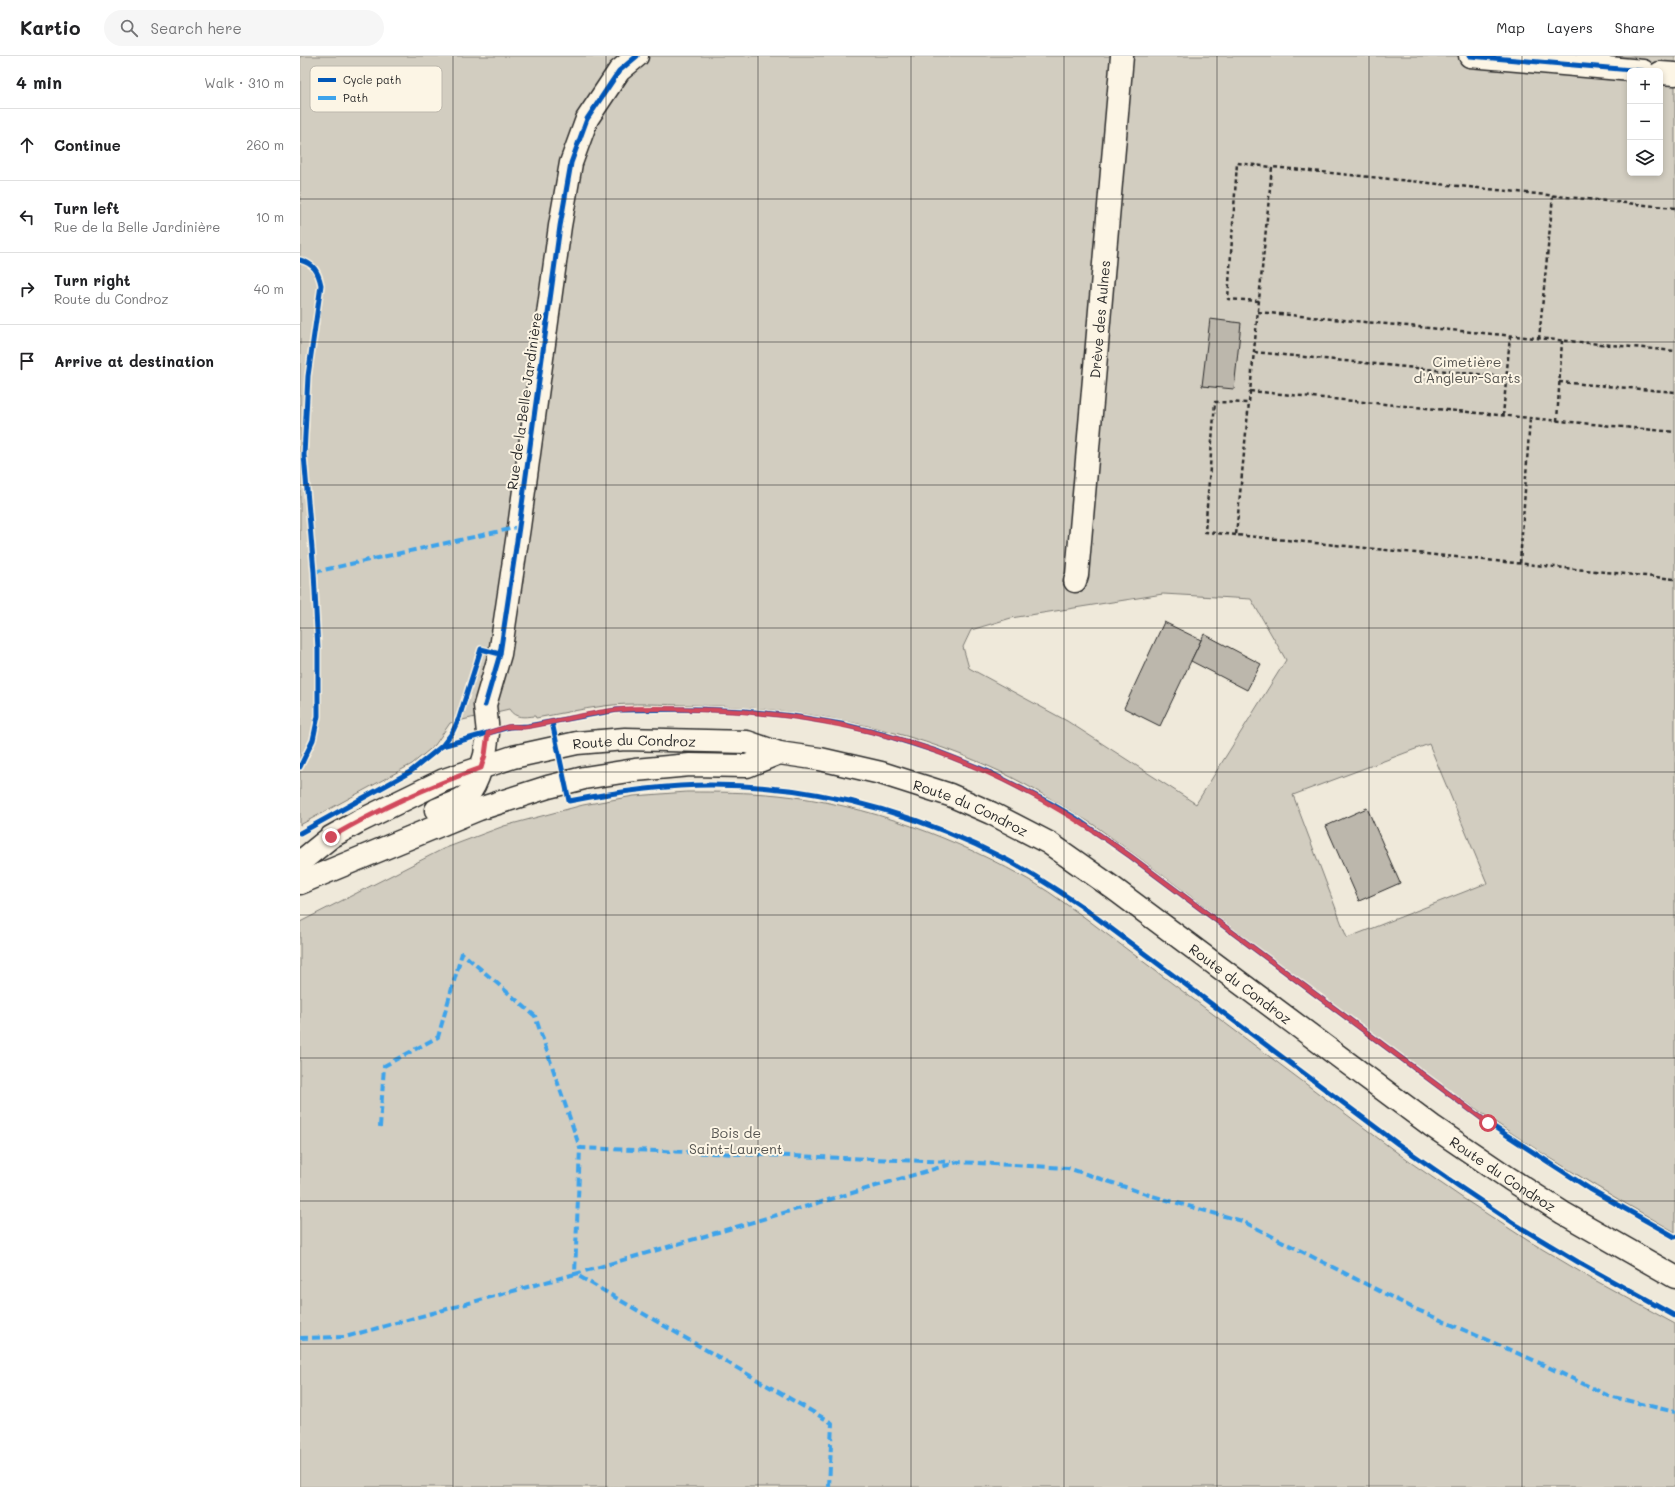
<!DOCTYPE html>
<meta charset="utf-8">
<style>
body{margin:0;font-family:Mali,sans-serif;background:#f6f6f6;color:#202124}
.controls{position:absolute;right:12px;top:12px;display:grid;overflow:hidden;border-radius:6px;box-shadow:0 2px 6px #0003}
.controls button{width:36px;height:36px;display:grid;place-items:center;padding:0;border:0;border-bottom:1px solid #e0e0e0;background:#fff;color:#202124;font:20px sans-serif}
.stop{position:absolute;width:12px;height:12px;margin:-9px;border:3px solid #d1495b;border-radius:50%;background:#fff}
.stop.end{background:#d1495b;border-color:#fff;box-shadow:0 1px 4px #0008}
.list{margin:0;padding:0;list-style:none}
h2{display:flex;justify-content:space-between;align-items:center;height:52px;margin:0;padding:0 16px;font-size:17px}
h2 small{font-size:13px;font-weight:400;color:#757577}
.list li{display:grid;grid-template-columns:26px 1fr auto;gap:12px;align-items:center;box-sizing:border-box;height:72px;padding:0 16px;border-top:1px solid #e0e0e0}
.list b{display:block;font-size:15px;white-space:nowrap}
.list p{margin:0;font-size:13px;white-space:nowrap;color:#757577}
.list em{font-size:13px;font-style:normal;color:#757577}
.icon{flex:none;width:22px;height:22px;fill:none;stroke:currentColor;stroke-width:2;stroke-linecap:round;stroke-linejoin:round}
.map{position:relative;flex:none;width:1375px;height:1431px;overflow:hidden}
header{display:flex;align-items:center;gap:24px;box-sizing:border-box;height:56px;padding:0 20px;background:#fff;border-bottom:1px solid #e0e0e0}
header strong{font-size:19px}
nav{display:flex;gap:22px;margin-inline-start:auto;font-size:14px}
.search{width:280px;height:36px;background:#f6f6f6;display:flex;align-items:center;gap:10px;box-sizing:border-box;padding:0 14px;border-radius:22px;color:#757577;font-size:15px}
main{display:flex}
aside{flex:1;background:#fff}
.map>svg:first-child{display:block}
.green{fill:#d2cdc0;stroke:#7e7c76;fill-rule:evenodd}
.building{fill:#bcb7ac;stroke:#2b2b2b}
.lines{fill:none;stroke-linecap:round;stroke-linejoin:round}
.minor-casing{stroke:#2b2b2b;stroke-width:25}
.secondary-casing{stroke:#2b2b2b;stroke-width:25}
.path{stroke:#2b2b2b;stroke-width:2.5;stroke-dasharray:4 3;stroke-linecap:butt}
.minor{stroke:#fcf5e5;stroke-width:22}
.secondary{stroke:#fcf5e5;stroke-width:22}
.quiet{stroke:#3ea3eb;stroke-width:4;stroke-dasharray:8 4;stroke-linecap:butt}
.cycleway-casing{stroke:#fcf5e5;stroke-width:8}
.cycleway{stroke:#0057b8;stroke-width:5}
.route{stroke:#d1495b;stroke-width:5}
.grid{fill:none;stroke:#2b2b2b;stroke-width:1;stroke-opacity:0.55}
.labels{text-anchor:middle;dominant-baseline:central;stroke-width:4;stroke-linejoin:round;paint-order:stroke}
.street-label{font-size:14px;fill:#2b2b2b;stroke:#fcf5e5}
.park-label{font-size:14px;fill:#555450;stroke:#fcf5e5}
.key{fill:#fcf5e5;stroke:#bdb8ad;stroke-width:1}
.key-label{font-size:11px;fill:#2b2b2b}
</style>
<header>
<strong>Kartio</strong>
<div class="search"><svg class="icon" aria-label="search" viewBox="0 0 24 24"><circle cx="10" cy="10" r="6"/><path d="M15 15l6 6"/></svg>Search here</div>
<nav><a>Map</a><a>Layers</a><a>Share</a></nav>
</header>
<main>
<aside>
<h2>4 min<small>Walk · 310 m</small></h2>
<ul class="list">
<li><svg class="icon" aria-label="ahead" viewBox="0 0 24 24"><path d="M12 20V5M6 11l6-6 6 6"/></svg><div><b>Continue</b></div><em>260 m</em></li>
<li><svg class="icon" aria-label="left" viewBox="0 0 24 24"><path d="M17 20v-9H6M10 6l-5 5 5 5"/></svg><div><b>Turn left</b><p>Rue de la Belle Jardinière</p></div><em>10 m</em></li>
<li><svg class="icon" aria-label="right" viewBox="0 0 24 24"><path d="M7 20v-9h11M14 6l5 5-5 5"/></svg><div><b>Turn right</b><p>Route du Condroz</p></div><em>40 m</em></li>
<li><svg class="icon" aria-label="arrive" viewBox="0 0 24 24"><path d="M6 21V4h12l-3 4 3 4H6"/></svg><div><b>Arrive at destination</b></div></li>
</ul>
</aside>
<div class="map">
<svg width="1375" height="1431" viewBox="0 0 1375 1431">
<rect width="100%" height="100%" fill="#efe9da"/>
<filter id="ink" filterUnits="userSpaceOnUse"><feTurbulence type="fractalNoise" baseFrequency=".025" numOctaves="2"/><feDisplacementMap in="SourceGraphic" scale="8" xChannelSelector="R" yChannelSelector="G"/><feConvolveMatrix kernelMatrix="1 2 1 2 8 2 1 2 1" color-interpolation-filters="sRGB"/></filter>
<g filter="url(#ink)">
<g class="green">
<path d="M0 0H1375V1176C1305 1136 1235 1095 1169 1048 1041 959 920 859 794 769 763 750 732 731 699 715 603 670 497 651 391 649 363 649 332 646 304 650 281 653 258 658 236 662L235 660C225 661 215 663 209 653L150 667 135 689 112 708 0 769ZM1330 15H1360V117H1330ZM863 538 951 543 986 604 896 748 767 665 669 612 663 591 671 574 711 562ZM1129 688 1187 827 1047 882 993 739Z"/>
<path d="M387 736C417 736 447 736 478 739 567 748 659 783 736 828 753 838 768 850 784 861L1107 1104 1164 1143 1227 1184 1289 1221 1375 1268V1431H0V866L143 793 204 770 283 749 334 740Z"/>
</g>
<g class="building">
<path d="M910 263 941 267 934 333 902 330Z"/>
<path d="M864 566 901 584 860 670 824 652Z"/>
<path d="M904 578 961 608 947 634 891 605Z"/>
<path d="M1067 752 1100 827 1059 845 1026 770Z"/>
</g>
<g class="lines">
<defs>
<g id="minor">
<path d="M1170 0 1343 15"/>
<path d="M1360 17 1375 18"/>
<path id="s1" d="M775 525 777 519 822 0"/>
<path d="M181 712 185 699 188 677 185 649 200 598 219 471 260 170 271 107 287 63 319 15 337 0"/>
</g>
<g id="secondary">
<path d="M136 754C165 742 171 744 181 712"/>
<path id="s2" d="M0 806 31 781 58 766 144 724 213 701 277 687 325 683 447 686 479 697 520 703 581 717 650 739 691 757 749 787 813 832 1132 1070 1210 1123 1263 1157 1375 1221"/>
<path d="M0 827 179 753 248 731 284 722 335 714 390 709 447 710 479 697"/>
</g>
</defs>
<use href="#minor" class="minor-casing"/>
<use href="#secondary" class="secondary-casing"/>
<g class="path">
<path d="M1375 152 972 111 936 479 1375 523"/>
<path d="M959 245 928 243 937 107 972 111"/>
<path d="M958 256 1375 295"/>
<path d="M1239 283 1253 140"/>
<path d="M954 296 1207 321"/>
<path d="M1259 326 1375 336"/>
<path d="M950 335 1375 376"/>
<path d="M1203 360 1210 280"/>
<path d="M1257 365 1262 285"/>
<path d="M936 479 905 476 915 346 949 347"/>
<path d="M1220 507 1230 362"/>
</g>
<use href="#minor" class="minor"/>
<use href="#secondary" class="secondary"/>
<g class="quiet">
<path d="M14 516 219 471"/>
<path d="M80 1071 84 1010 138 981 162 897 235 960 280 1092 651 1106"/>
<path d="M0 1282 45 1281 275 1218 280 1092"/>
<path d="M529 1431 532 1367 275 1218 658 1106 768 1112 849 1139 942 1165 1113 1252 1231 1303 1309 1340 1375 1356"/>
</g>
<defs>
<g id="cycleway">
<path d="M1170 0 1343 15"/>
<path d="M0 204C14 208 18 215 21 229L8 320 4 399 14 516 18 594V660L13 684 0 711"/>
<path d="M185 649 200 598 219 471 260 170 271 107 287 63 319 15 337 0"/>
<path d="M252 666 269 745C316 736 363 729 411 729 514 729 615 756 707 804 733 818 757 834 781 850L1098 1088 1157 1129 1218 1170 1278 1206 1375 1260"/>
<path d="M142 690 209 671 228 670 317 654 395 653 444 655 492 660 541 668 582 678 639 696 687 715 750 747 777 763 830 800 1188 1067 1290 1133 1375 1181"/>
<path d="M0 777 110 716 142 690 152 677 159 662 181 593 200 598"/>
</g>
</defs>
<use href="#cycleway" class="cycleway-casing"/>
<use href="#cycleway" class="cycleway"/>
</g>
</g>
<g class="lines" filter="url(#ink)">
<path class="route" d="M31 781C79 753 129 730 181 712L185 699 188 677C194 675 201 673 207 671 213 670 219 671 224 671 233 670 242 668 251 666 273 662 295 656 318 654 349 651 381 653 413 654 573 660 701 707 830 800L1188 1067"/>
</g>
<path class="grid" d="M153 0V1431M306 0V1431M458 0V1431M611 0V1431M764 0V1431M917 0V1431M1069 0V1431M1222 0V1431M0 143H1375M0 286H1375M0 429H1375M0 572H1375M0 716H1375M0 859H1375M0 1002H1375M0 1145H1375M0 1288H1375"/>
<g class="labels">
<g class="street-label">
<text stroke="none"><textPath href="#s1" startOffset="263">Drève des Aulnes</textPath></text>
<text transform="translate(224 345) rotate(-82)">Rue de la Belle Jardinière</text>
<text stroke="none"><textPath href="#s2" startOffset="362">Route du Condroz</textPath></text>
<text stroke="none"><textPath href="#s2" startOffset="709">Route du Condroz</textPath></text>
<text stroke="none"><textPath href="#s2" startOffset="1033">Route du Condroz</textPath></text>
<text stroke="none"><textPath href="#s2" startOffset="1357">Route du Condroz</textPath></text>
</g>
<g class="park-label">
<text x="1167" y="305">Cimetière<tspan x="1167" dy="16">d'Angleur-Sarts</tspan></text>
<text x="436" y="1076">Bois de<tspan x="436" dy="16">Saint-Laurent</tspan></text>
</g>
</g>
<rect x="10" y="10" width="132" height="46" rx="6" class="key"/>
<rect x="18" y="22" width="18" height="4" fill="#0057b8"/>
<rect x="18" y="40" width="18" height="4" fill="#3ea3eb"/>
<g class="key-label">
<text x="43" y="28">Cycle path</text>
<text x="43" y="46">Path</text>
</g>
</svg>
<div class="controls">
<button>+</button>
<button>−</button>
<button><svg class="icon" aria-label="layers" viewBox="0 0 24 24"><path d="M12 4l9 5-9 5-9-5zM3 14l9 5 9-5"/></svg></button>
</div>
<div class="stop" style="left:1188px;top:1067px"></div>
<div class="stop end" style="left:31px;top:781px"></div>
</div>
</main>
